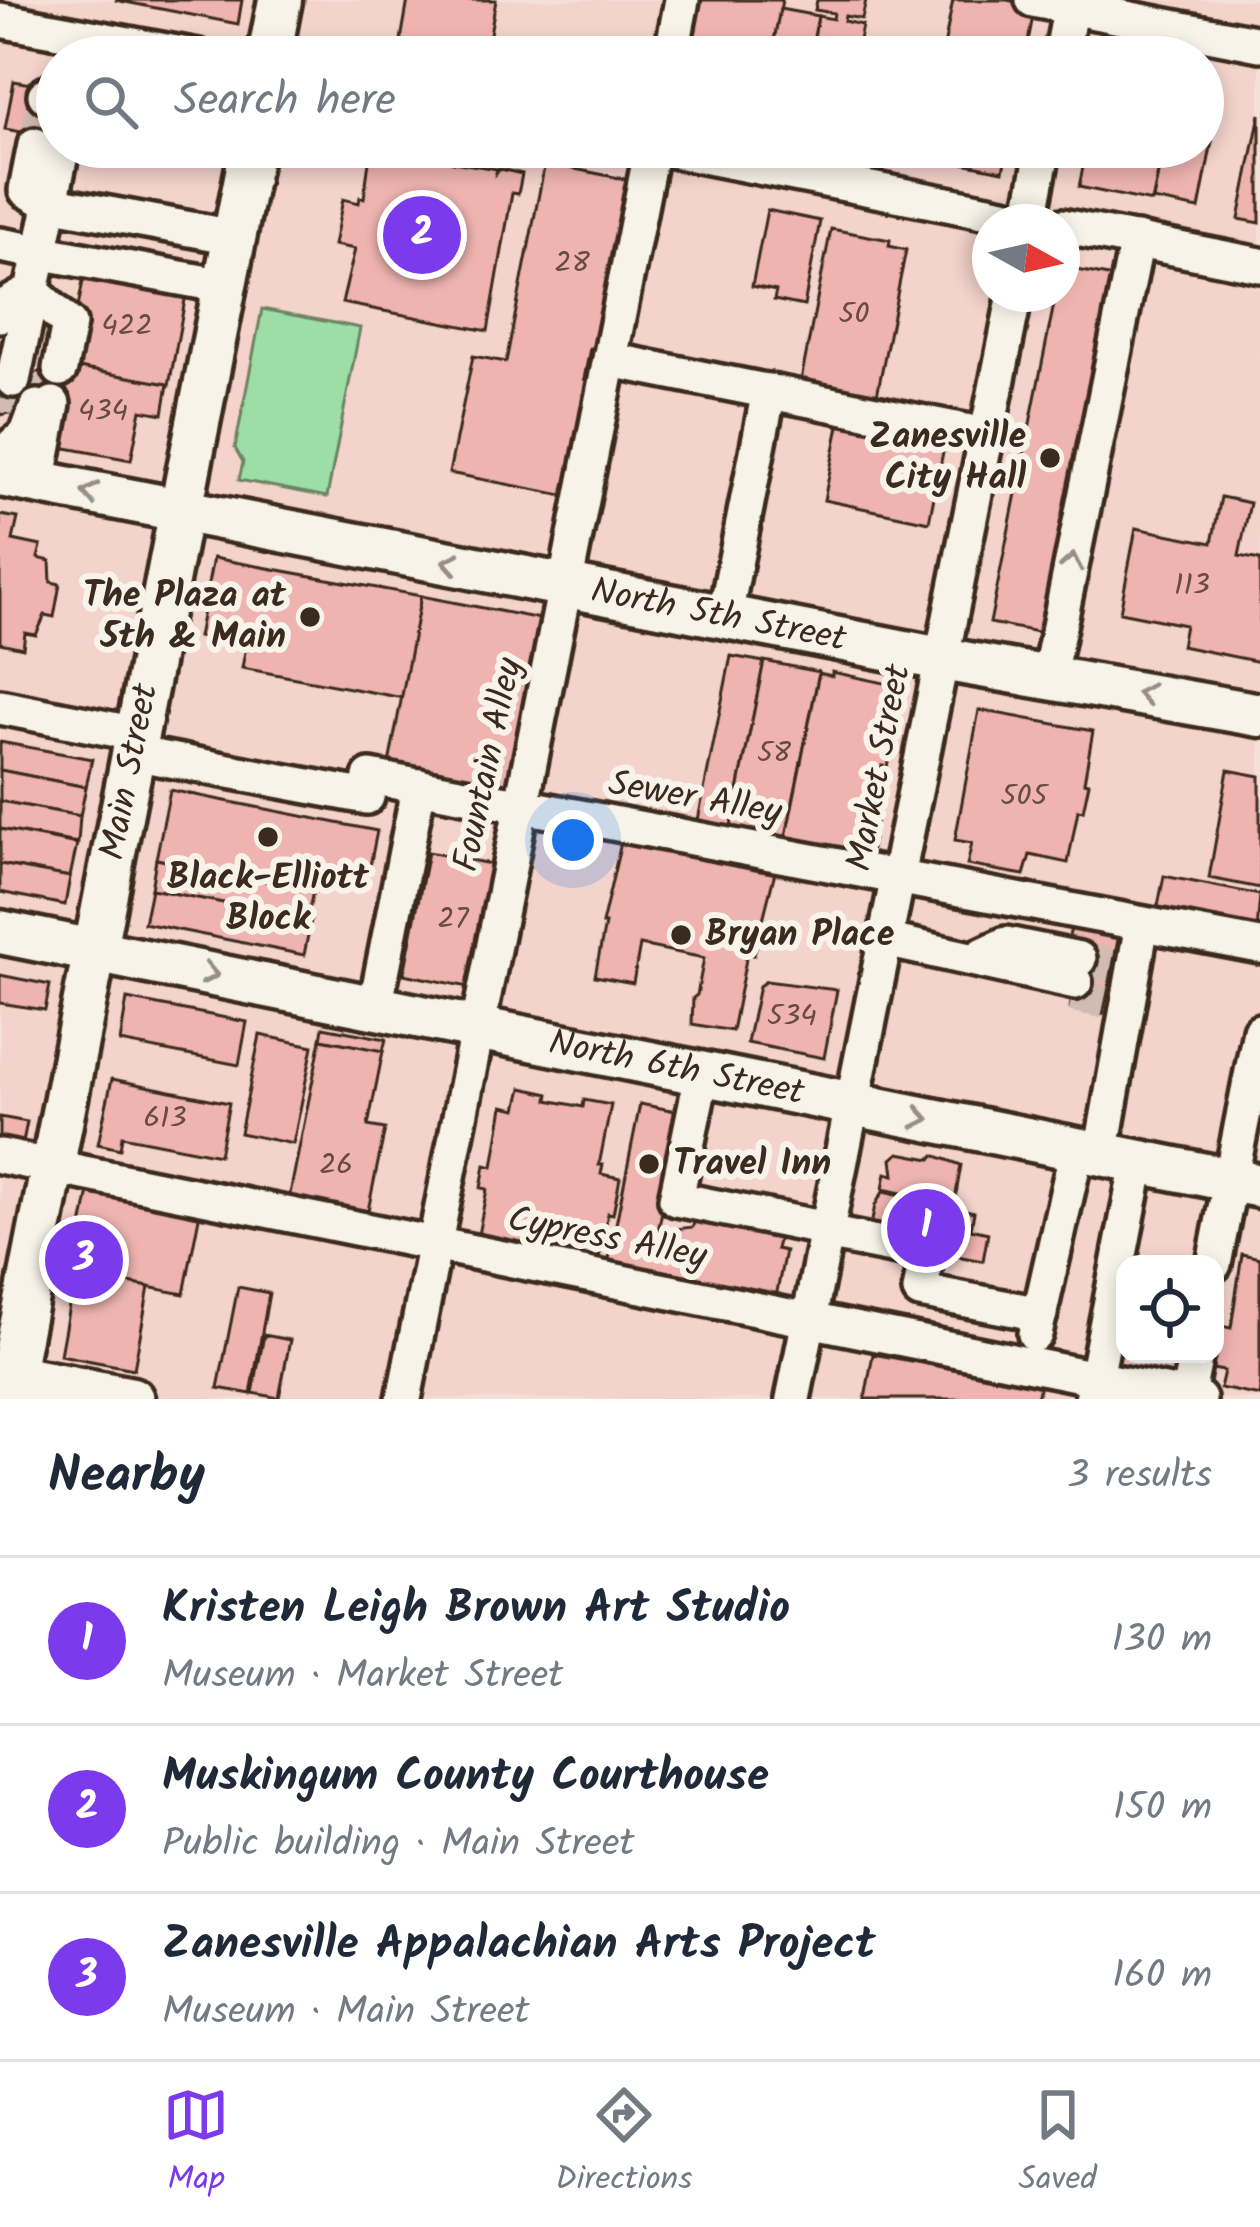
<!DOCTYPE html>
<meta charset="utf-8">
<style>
body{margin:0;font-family:Kalam,sans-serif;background:#f2f2f3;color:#1f2937}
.controls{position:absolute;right:36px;bottom:36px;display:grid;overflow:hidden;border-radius:24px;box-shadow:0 6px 18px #0003}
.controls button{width:108px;height:108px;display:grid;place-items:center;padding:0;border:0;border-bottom:3px solid #e0e1e3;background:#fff;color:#1f2937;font:60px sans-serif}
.compass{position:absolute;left:972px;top:204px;width:108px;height:108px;border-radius:50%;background:#fff;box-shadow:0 6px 18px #0003;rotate:98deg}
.you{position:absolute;left:573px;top:840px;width:42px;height:42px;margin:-30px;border:9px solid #fff;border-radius:50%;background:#1a73e8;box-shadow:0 0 0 18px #1a73e833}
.badge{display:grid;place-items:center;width:78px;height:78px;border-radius:50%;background:#7c3aed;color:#fff;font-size:39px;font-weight:700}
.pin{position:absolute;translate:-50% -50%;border:6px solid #fff;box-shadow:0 3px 12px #0006}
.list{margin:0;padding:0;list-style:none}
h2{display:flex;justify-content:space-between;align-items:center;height:156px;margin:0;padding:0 48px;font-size:51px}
h2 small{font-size:39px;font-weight:400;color:#747a83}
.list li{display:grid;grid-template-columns:78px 1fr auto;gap:36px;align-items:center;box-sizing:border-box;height:168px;padding:0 48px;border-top:3px solid #e0e1e3}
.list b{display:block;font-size:45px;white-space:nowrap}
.list p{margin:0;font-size:39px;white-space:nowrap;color:#747a83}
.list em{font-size:39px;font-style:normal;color:#747a83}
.icon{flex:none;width:66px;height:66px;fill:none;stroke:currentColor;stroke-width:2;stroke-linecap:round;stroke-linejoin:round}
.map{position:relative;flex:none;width:1260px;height:1399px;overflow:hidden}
.search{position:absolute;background:#fff;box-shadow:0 6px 18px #0003;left:36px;right:36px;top:36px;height:132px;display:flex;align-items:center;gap:30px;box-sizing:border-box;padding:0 42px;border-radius:66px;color:#747a83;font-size:45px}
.sheet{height:660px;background:#fff}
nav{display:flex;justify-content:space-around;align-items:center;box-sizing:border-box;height:168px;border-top:3px solid #e0e1e3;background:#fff;font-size:33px;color:#747a83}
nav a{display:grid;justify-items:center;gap:6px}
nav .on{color:#7c3aed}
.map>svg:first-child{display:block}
.built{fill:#f3d3cb;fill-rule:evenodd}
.green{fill:#9ddea7;stroke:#6c8462;stroke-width:3}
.building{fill:#efb4b0;stroke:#3b2a1e;stroke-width:3}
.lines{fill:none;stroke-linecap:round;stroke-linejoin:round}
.minor-tunnel{stroke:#d0bcb2;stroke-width:33;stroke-dasharray:33 16;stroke-linecap:butt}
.minor-casing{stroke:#3b2a1e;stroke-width:42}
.major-casing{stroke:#3b2a1e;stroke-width:51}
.minor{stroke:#f7f3e8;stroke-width:33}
.major{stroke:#f7f3e8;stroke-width:42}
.oneway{stroke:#998e83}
.poi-dot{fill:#3b2a1e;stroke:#f7f3e8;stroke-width:4.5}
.labels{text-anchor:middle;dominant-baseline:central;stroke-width:12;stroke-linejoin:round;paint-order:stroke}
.number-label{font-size:30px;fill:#684c42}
.poi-label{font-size:36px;font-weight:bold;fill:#3b2a1e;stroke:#f7f3e8;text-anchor:end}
.street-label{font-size:36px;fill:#3b2a1e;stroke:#f7f3e8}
</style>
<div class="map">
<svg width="1260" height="1399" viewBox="0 0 1260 1399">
<rect width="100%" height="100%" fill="#f5e0d7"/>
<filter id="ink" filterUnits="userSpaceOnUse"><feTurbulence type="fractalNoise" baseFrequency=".00833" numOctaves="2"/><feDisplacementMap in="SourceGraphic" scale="24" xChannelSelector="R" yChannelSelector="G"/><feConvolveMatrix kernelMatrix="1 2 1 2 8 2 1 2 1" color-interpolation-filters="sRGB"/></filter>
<g filter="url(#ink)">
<path class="built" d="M0 0H1260V1399H0ZM57 57H1203V147H57ZM990 222H1062V294H990ZM1125 1264H1215V1354H1125Z"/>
<path class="green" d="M262 309 360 328 327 497 239 480 243 462 235 448Z"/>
<g class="building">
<path d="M115 0H242L238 24Z"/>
<path d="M408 0H496L486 57H398Z"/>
<path d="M695 0H782L771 57H683Z"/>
<path d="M817 0H866L862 19 845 16 844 21 862 25 858 46 903 57H810L818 16 833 19 834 13 815 10Z"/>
<path d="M953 0H1007L1035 6 1025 57H942Z"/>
<path d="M780 9 818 16 810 57H771Z"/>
<path d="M14 81 43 86 57 97V147L32 134 5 129Z"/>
<path d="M1260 114V223L1239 219Z"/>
<path d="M1203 124 1215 126 1199 209 1153 200 1163 147H1203Z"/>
<path d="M371 147 417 153V150L454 156 453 162 497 169 496 173 500 169 522 174 518 194 512 193 488 331 342 303 355 249 334 245 343 199 359 203 360 197 364 198Z"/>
<path d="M885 147H947L945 161Z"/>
<path d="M950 147H1008L1003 171 947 160Z"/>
<path d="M1087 147H1163L1152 202 1079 187Z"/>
<path d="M545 163 634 181 601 350 590 348 584 379 591 380 568 496 449 473 473 356 506 362Z"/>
<path d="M767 210 820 221 804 306 774 300 776 291 752 286Z"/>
<path d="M831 229 890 240 889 246 906 250 877 395 801 380Z"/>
<path d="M1062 267 1113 277 1043 633 990 623 1056 294H1062Z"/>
<path d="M85 270 187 289 169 386 67 366Z"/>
<path d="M67 366 168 384 163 414 141 410 131 460 50 445 60 402 0 415 4 381Z"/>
<path d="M841 416 946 437 929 522 824 500Z"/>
<path d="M1221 497 1250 503 1239 556 1260 560V662L1181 646 1185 625 1120 612 1136 528 1212 543Z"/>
<path d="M0 515 18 518 13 540 41 546 38 558 50 561 51 582 60 584 54 617 45 615 36 635 25 633 23 648 0 643Z"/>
<path d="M213 558 421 596 403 698 242 668 246 646 198 637Z"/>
<path d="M421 596 551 621 517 794 388 769Z"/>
<path d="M731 656 764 662 729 836 696 830Z"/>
<path d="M764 661 819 672 784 847 729 836Z"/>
<path d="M832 672 903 687 887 767 882 766 879 781 884 782 868 864 784 847 819 673 832 676Z"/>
<path d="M979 710 1093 731 1084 782 1089 783 1083 811 1078 810 1068 863 1030 855 1024 875 967 865 972 843 955 840Z"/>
<path d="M0 742 92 759 86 787 0 770Z"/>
<path d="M0 770 86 787 80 816 0 801Z"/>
<path d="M1228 770 1260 776V888L1209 878Z"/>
<path d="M170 790 377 831 368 876 320 867 316 891 156 859Z"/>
<path d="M0 801 80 816 78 843 0 829Z"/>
<path d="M0 829 77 844 70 877 0 864Z"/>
<path d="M623 834 777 864 754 955 747 954 732 1031 692 1024 693 998 697 995 704 958 640 945 633 983 595 976 605 924H602Z"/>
<path d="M428 852 501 866 478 989 404 974Z"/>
<path d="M156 859 313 891 307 920 151 889Z"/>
<path d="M0 864 70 877 65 905 0 892Z"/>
<path d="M1164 876 1260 895 1257 931 1157 911Z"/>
<path d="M151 889 311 920 304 955 144 923Z"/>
<path d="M1072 925 1120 930 1103 1014 1070 1008 1080 954 1067 943Z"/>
<path d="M0 975 50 985 45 1010 0 1003Z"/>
<path d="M766 981 837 990 824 1058 747 1043 759 986Z"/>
<path d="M127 999 247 1022 239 1065 120 1042Z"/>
<path d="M323 1027 386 1039 383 1051 321 1039Z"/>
<path d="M260 1035 313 1046 293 1144 240 1133Z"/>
<path d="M321 1039 383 1051 368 1126 385 1129 366 1220 288 1204Z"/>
<path d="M112 1079 229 1103 219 1155 122 1136 120 1149 98 1144Z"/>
<path d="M522 1088 549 1094 548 1100 583 1107 584 1100 611 1105 599 1165H603L601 1174 620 1178 613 1214 608 1213 597 1269 476 1245 487 1189 481 1188 485 1165 493 1167 503 1106 517 1109Z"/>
<path d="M640 1104 681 1112 656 1242 671 1245 674 1229 693 1227 695 1216 780 1233 776 1249 785 1251 775 1302 607 1269Z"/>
<path d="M0 1117 27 1122 21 1152 0 1148Z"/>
<path d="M899 1153 931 1159 934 1155 961 1165 955 1200 939 1197V1201L928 1195V1199L883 1189 886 1173 894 1175 892 1159Z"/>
<path d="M90 1186 201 1207 184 1294 73 1273Z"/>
<path d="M883 1192 974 1212 971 1229 988 1233 983 1261 946 1254 949 1241 871 1226 875 1205Z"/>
<path d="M1242 1254 1260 1258V1396L1220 1388 1224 1371 1212 1369 1220 1326 1231 1328Z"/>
<path d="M75 1273 149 1287 134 1369 60 1355Z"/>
<path d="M238 1287 269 1293 251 1394 218 1388Z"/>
<path d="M264 1335 290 1340 279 1398 253 1393Z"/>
<path d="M873 1354 1040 1385 1037 1399H865Z"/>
</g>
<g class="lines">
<g class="minor-tunnel">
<path d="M35 145 45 95"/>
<path d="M37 407 44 373"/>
<path d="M7 413 13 380"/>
<path d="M1079 959 1112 965"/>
<path d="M1072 995 1105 1002"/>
</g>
<defs>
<g id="minor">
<path d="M1033 0 1260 44"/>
<path d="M0 20 198 57"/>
<path d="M671 57 682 0"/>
<path d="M1061 57 1072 0"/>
<path d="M45 95 57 87"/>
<path d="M35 145 26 190 49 203 234 237"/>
<path d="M657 147 1039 222"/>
<path d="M1029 222 1044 147"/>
<path d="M1062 226 1260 265"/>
<path d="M0 245 224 286"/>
<path d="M0 315 5 306 32 291 69 324 60 369"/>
<path d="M611 360 985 435"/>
<path d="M13 380 62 150"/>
<path d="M7 477 14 444 26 436 37 407"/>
<path d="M38 483 53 404"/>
<path d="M725 615 769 391"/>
<path d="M1049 676 1137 240"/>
<path d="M0 707 137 734"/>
<path d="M133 753 367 797 370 777 1260 946"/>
<path d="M885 940 1075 982"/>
<path d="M976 958 1006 944 1079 959"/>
<path d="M375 1008 419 786"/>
<path d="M702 1074 676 1199 827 1229"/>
<path d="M1101 1154 1142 924"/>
<path d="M0 1156 1199 1399"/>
<path d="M826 1233 927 1253 920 1291 1040 1314"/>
<path d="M1214 1264 1260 1031"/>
<path d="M1035 1334 1077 1149"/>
<path d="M404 1399 652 147"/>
<path d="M793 1399 1015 294"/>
<path d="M1092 1399 1138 1162"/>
<path d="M1187 1399 1196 1354"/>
</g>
<g id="major">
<path d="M269 57 280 0"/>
<path id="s1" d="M0 475 941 659 1260 715"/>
<path id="s2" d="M0 932 1260 1186"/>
<path d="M0 1374 132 1399"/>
<path id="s3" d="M7 1399 252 147"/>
</g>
</defs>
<use href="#minor" class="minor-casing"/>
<use href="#major" class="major-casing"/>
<use href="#minor" class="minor"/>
<use href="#major" class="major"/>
</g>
<defs><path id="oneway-chevron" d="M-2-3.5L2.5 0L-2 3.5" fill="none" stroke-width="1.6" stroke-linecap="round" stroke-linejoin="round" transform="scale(3)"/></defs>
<g class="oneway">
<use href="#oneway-chevron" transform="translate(90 493) rotate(-169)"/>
<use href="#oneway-chevron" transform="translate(1072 562) rotate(-79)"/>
<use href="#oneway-chevron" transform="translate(451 563) rotate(-169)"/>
<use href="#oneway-chevron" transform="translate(1145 694) rotate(-170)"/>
<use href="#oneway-chevron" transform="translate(210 974) rotate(12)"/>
<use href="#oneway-chevron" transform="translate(921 1118) rotate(11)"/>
</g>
</g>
<g class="poi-dot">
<circle cx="1050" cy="458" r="12"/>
<circle cx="310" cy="617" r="12"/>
<circle cx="268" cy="837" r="12"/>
<circle cx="681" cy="935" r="12"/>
<circle cx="649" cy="1164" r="12"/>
</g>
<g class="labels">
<g class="number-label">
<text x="572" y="264">28</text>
<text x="854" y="315">50</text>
<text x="127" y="327">422</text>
<text x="103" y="412">434</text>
<text x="1192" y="586">113</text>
<text x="774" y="754">58</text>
<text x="1024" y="797">505</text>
<text x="453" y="920">27</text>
<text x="792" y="1017">534</text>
<text x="165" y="1119">613</text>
<text x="336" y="1166">26</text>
</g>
<g class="poi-label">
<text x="1026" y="437">Zanesville<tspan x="1026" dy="41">City Hall</tspan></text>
<text x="286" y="596">The Plaza at<tspan x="286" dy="41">5th &amp; Main</tspan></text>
<text x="268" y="878" text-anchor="middle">Black-Elliott<tspan x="268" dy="41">Block</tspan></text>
<text x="705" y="935" text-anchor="start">Bryan Place</text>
<text x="673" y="1164" text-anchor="start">Travel Inn</text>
</g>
<g class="street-label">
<text stroke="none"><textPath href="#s1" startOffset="732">North 5th Street</textPath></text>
<text transform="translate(489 765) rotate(-78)">Fountain Alley</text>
<text transform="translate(880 768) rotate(-79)">Market Street</text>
<text stroke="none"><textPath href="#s3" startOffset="639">Main Street</textPath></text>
<text transform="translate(695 799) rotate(10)">Sewer Alley</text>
<text stroke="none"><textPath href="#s2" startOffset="690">North 6th Street</textPath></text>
<text transform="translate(607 1239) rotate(11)">Cypress Alley</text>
</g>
</g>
</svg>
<div class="controls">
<button><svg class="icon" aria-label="locate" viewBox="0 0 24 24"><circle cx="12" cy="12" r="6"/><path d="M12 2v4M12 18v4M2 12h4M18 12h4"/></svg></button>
</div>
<svg class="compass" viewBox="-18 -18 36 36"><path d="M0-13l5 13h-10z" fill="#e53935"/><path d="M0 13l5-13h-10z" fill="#747a83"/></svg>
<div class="you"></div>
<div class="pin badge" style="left:926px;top:1228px">1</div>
<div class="pin badge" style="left:422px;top:235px">2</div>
<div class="pin badge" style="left:84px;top:1260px">3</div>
<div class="search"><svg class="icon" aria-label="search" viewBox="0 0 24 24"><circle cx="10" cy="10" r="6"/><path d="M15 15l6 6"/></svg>Search here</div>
</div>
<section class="sheet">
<h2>Nearby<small>3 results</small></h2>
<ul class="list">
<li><span class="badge">1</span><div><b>Kristen Leigh Brown Art Studio</b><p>Museum · Market Street</p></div><em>130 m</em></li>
<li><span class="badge">2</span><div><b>Muskingum County Courthouse</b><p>Public building · Main Street</p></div><em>150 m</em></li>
<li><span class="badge">3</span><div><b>Zanesville Appalachian Arts Project</b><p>Museum · Main Street</p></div><em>160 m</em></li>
</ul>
</section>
<nav>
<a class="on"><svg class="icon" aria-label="map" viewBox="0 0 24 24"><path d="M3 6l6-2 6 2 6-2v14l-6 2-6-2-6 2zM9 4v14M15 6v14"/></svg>Map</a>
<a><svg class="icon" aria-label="directions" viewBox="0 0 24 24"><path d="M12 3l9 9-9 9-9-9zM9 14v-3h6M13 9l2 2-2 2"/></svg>Directions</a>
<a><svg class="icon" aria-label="saved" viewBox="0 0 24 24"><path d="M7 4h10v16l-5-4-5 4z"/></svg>Saved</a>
</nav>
